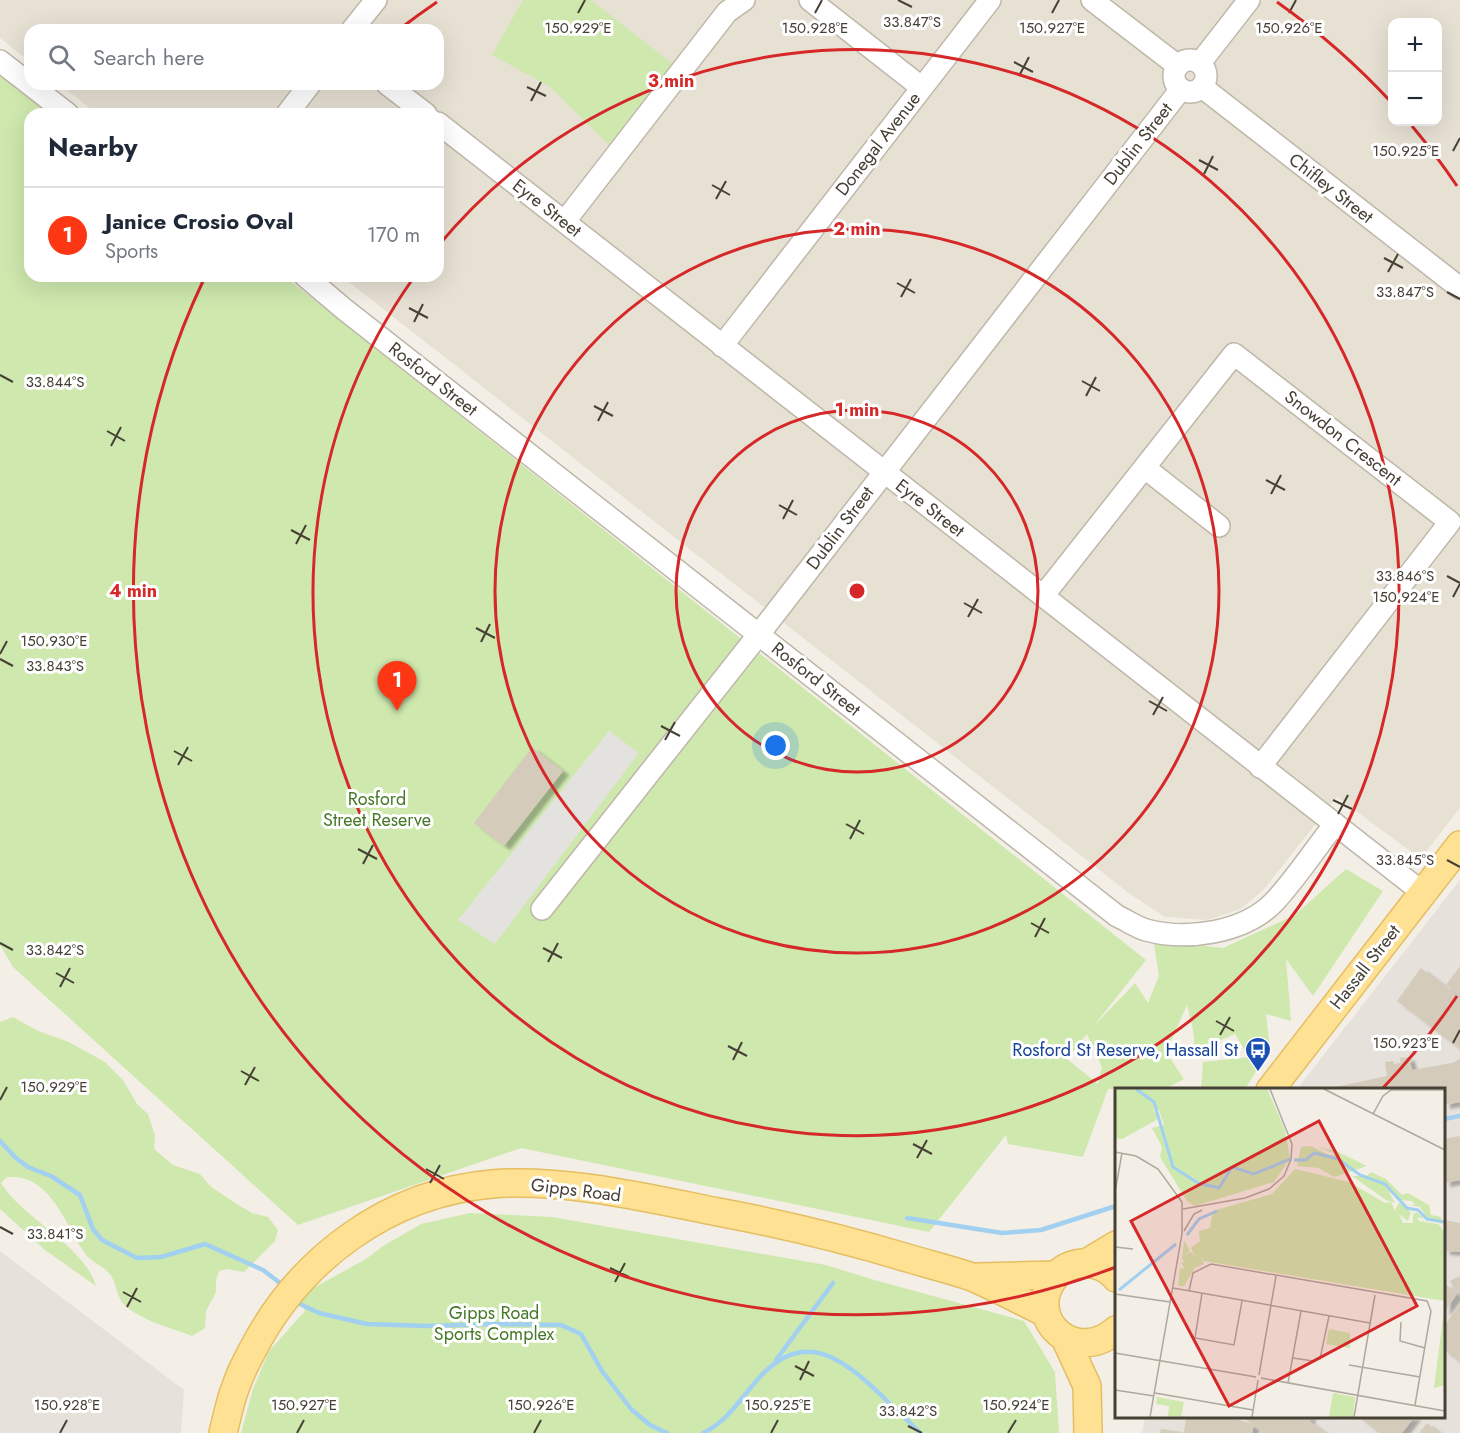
<!DOCTYPE html>
<meta charset="utf-8">
<style>
body{margin:0;font-family:Jost,sans-serif;background:#f6f6f7;color:#1f2937}
.controls{position:absolute;right:18px;top:18px;display:grid;overflow:hidden;border-radius:12px;box-shadow:0 6px 24px #0002}
.controls button{width:54px;height:54px;display:grid;place-items:center;padding:0;border:0;border-bottom:2px solid #e0e1e3;background:#fff;color:#1f2937;font:30px sans-serif}
.you{position:absolute;left:776px;top:746px;width:21px;height:21px;margin:-15px;border:4px solid #fff;border-radius:50%;background:#1a73e8;box-shadow:0 0 0 9px #1a73e833}
.badge{display:grid;place-items:center;width:39px;height:39px;border-radius:50%;background:#fd3714;color:#fff;font-size:20px;font-weight:700}
.pin{position:absolute;translate:-50% -50px;filter:drop-shadow(0 2px 3px #0008)}
.pin::after{content:'';position:absolute;top:32px;width:21px;height:18px;background:inherit;clip-path:polygon(0 0,100% 0,50% 100%)}
.list{margin:0;padding:0;list-style:none}
h2{display:flex;justify-content:space-between;align-items:center;height:78px;margin:0;padding:0 24px;font-size:26px}
h2 small{font-size:20px;font-weight:400;color:#747a83}
.list li{display:grid;grid-template-columns:39px 1fr auto;gap:18px;align-items:center;box-sizing:border-box;height:96px;padding:0 24px;border-top:2px solid #e0e1e3}
.list b{display:block;font-size:22px;white-space:nowrap}
.list p{margin:0;font-size:20px;white-space:nowrap;color:#747a83}
.list em{font-size:20px;font-style:normal;color:#747a83}
.icon{flex:none;width:33px;height:33px;fill:none;stroke:currentColor;stroke-width:2;stroke-linecap:round;stroke-linejoin:round}
.map{position:relative;flex:none;width:1460px;height:1433px;overflow:hidden}
.search{position:absolute;background:#fff;box-shadow:0 6px 24px #0002;left:24px;top:24px;width:420px;height:66px;display:flex;align-items:center;gap:15px;box-sizing:border-box;padding:0 21px;border-radius:18px;color:#747a83;font-size:22px}
.panel{position:absolute;background:#fff;box-shadow:0 6px 24px #0002;left:24px;top:108px;width:420px;height:174px;border-radius:18px}
.map>svg:first-child{display:block}
.residential{fill:#e7e1d4;fill-rule:evenodd}
.industrial{fill:#e6e1db}
.green{fill:#cee8ae;fill-rule:evenodd}
.parking{fill:#e4e2de}
.lines{fill:none;stroke-linecap:round;stroke-linejoin:round}
.stream{stroke:#a1d0f1;stroke-width:4.5}
.building{fill:#d5cbbb;filter:url(#shadow)}
.minor-casing{stroke:#bfb7a9;stroke-width:24}
.major-casing{stroke:#e5be62;stroke-width:30}
.minor{stroke:#fff;stroke-width:21}
.major{stroke:#ffe194;stroke-width:27}
.ticks{fill:none;stroke:#464035;stroke-width:2}
.ring{fill:none;stroke:#d62828;stroke-width:3}
.labels{text-anchor:middle;dominant-baseline:central;stroke-width:6;stroke-linejoin:round;paint-order:stroke}
.street-label{font-size:18px;fill:#464035;stroke:#fff}
.park-label{font-size:18px;fill:#467927;stroke:#fff}
.transit-label{font-size:18px;fill:#164399;stroke:#fff;text-anchor:end}
.inset-river{fill:none;stroke:#a1d0f1;stroke-width:3}
.inset-road{fill:none;stroke:#aea99f;stroke-width:1.5}
.view{fill:#d62828;fill-opacity:0.15;stroke:#d62828;stroke-width:3}
.inset-edge{fill:none;stroke:#464035;stroke-width:3}
.ticks-label{font-size:15px;text-anchor:middle;fill:#464035;stroke:#fff;stroke-width:6;stroke-linejoin:round;paint-order:stroke}
.centre{fill:#d62828;stroke:#fff;stroke-width:3}
.ring-label{font-size:18px;text-anchor:middle;font-weight:bold;fill:#d62828;stroke:#fff;stroke-width:6;stroke-linejoin:round;paint-order:stroke}
</style>
<div class="map">
<svg width="1460" height="1433" viewBox="0 0 1460 1433">
<defs>
<filter id="shadow"><feDropShadow dx="6" dy="4" stdDeviation="1.5" flood-color="#0004"/></filter>
</defs>
<rect width="100%" height="100%" fill="#f3efe6"/>
<path class="residential" d="M0 0H1460V808L1425 853 1414 854 1337 797 1264 889 1241 909 1207 920 1165 917 1130 894 341 276H438V114H97L59 84H438V30H30V62L0 38ZM1392 22H1438V122H1392Z"/>
<g class="industrial">
<path d="M1460 880V1433H1142L1145 1417 1444 1416V1090L1297 1089Z"/>
<path d="M0 1251 184 1390 181 1433H0Z"/>
</g>
<g class="green">
<path d="M523 0H591L674 65 610 146 549 86 492 55Z"/>
<path d="M0 72 60 114H30V276H284L1146 960 1093 1027 1135 983 1148 1003 1159 976 1153 938 1178 943 1223 948 1295 915 1346 869 1383 891 1313 996 1286 959 1291 1021 1266 1014 1270 1049 1245 1089H1201L1203 1062 1249 1057 1235 1034 1195 1051 1193 1029 1187 1005 1166 1052 1184 1079 1165 1089H1108L1083 1157 1008 1144 1006 1135 929 1232 521 1148 298 1225 13 967 0 945ZM1087 1034 1102 1067 1098 1084 1067 1059Z"/>
<path d="M13 1017 38 1031 69 1042 105 1062 123 1080 137 1104 148 1114 155 1136 154 1149 173 1165 200 1174 210 1186 235 1203 252 1213 268 1217 278 1230 275 1241 244 1272 227 1269 219 1271 216 1280V1292L206 1311 205 1328 192 1336C171 1328 147 1322 129 1309 115 1299 118 1284 109 1273 101 1264 90 1263 82 1249 68 1227 53 1187 25 1179 20 1177 13 1177 7 1177L1 1183C23 1219 84 1245 96 1286L45 1250 0 1209V1022Z"/>
<path d="M470 1213 552 1217 826 1265 871 1279 1024 1321 1055 1372 1059 1433H241L253 1389 269 1351 305 1311 297 1297 366 1259 383 1246 421 1224Z"/>
</g>
<path class="parking" d="M609 731 639 753 495 944 458 920Z"/>
<g class="lines">
<g class="stream">
<path d="M1444 1119 1460 1116"/>
<path d="M0 1141 16 1158 28 1167 51 1176 80 1195 93 1229 102 1240 137 1258 161 1257 205 1244 263 1270 284 1286"/>
<path d="M907 1218 1002 1233 1041 1230 1116 1206"/>
<path d="M296 1299 298 1303 319 1313 367 1324 428 1326 493 1324 561 1325 581 1334 602 1371 631 1409 650 1425 667 1433"/>
<path d="M776 1360 833 1283"/>
<path d="M703 1433C727 1422 741 1398 758 1379 803 1328 841 1357 881 1395 894 1408 908 1420 920 1433"/>
</g>
</g>
<g class="building">
<path d="M532 747 563 771 504 846 474 823Z"/>
<path d="M1460 966V995L1446 985Z"/>
<path d="M1421 968 1460 998V1049L1397 1001Z"/>
<path d="M1409 1057 1412 1070 1452 1063 1460 1059V1102L1444 1105V1090H1322L1387 1076 1385 1062 1393 1061 1394 1064 1401 1063 1400 1058Z"/>
<path d="M1460 1136V1180L1444 1183V1139Z"/>
<path d="M1444 1220 1460 1223V1252L1444 1251Z"/>
<path d="M1460 1276V1290L1456 1292 1450 1281Z"/>
<path d="M1444 1283 1457 1294 1444 1312Z"/>
<path d="M1460 1304V1362L1444 1350V1326Z"/>
<path d="M1186 1416H1228L1254 1425 1252 1433H1184Z"/>
<path d="M1242 1416H1311L1308 1420 1325 1433H1263Z"/>
<path d="M1358 1416H1415L1402 1433H1379Z"/>
<path d="M1427 1423 1439 1433H1419Z"/>
<path d="M1161 1429 1183 1432V1433H1160Z"/>
</g>
<g class="lines">
<defs>
<g id="minor">
<path d="M810 0 921 87"/>
<path d="M1092 0 1178 66"/>
<path d="M352 30 376 0"/>
<circle cx="1190" cy="76" r="16"/>
<path d="M0 61 68 114"/>
<path d="M1200 63 1249 0"/>
<path d="M387 84 426 114"/>
<path d="M1202 87 1460 288"/>
<path d="M287 114 310 84"/>
<path d="M438 123 1422 892"/>
<path d="M565 221 727 12 744 0"/>
<path d="M305 276 344 309 1117 916C1126 920 1136 927 1146 930 1187 941 1245 933 1275 901 1297 877 1315 849 1335 824"/>
<path d="M722 346 990 0"/>
<path d="M1145 468 1219 526"/>
<path d="M1043 596 1234 354 1450 522 1260 767"/>
<path d="M542 909 763 629 1181 89"/>
</g>
<g id="major">
<path d="M1270 1090 1460 845"/>
<path d="M1086 1263 1116 1245"/>
<path d="M978 1277 1056 1275"/>
<path d="M1116 1278C1109 1268 1095 1263 1083 1263 1070 1264 1059 1270 1052 1281 1026 1321 1076 1365 1116 1330"/>
<path d="M1065 1338 1087 1386 1088 1433"/>
<path d="M223 1433C227 1417 230 1401 236 1386 240 1374 246 1362 252 1351 299 1259 388 1193 492 1184 563 1178 648 1198 718 1212 783 1224 848 1240 911 1259 931 1265 952 1270 972 1277 997 1288 1021 1301 1046 1313"/>
</g>
</defs>
<use href="#minor" class="minor-casing"/>
<use href="#major" class="major-casing"/>
<use href="#minor" class="minor"/>
<use href="#major" class="major"/>
</g>
<path class="ticks" d="M898 0 912 7M578 13 585 0M815 13 822 0M1052 13 1059 0M1289 13 1296 0M1014 62 1033 72M1019 76 1029 57M527 87 546 96M531 101 541 82M1453 151 1460 138M1199 160 1218 170M1204 174 1213 156M712 185 730 195M716 199 726 181M1384 258 1403 268M1388 272 1398 254M897 283 915 293M1447 292 1460 299M901 297 911 279M409 308 428 318M414 322 423 304M0 375 13 382M1082 381 1100 391M1086 396 1096 377M594 406 613 416M598 421 608 402M107 431 125 441M111 446 121 427M1266 480 1285 490M1271 494 1281 475M779 505 797 515M783 519 793 500M291 530 310 540M296 544 306 525M1447 576 1460 583M1453 597 1460 584M964 603 982 613M968 617 978 599M476 628 495 638M481 642 490 624M0 654 7 641M0 659 13 666M1149 701 1167 711M1153 715 1163 697M661 726 680 736M665 740 675 722M174 751 192 761M178 765 188 747M1333 800 1352 809M1338 814 1348 795M846 824 864 834M850 839 860 820M358 849 377 859M1447 860 1460 867M363 864 373 845M1031 923 1049 933M1035 937 1045 918M0 943 13 950M543 948 562 958M548 962 558 943M56 973 74 983M60 987 70 968M1216 1021 1234 1031M1220 1035 1230 1017M1453 1043 1460 1030M728 1046 747 1056M733 1060 742 1042M241 1071 259 1081M245 1085 255 1067M0 1100 7 1087M913 1144 932 1154M917 1158 927 1140M426 1169 444 1179M430 1183 440 1165M0 1227 13 1234M610 1268 629 1277M615 1282 625 1263M123 1292 141 1302M127 1307 137 1288M795 1366 814 1376M800 1380 809 1361M908 1426 922 1433M60 1433 67 1420M297 1433 304 1420M534 1433 541 1420M771 1433 778 1420M1008 1433 1016 1420"/>
<g class="ring">
<circle cx="857" cy="591" r="181"/>
<circle cx="857" cy="591" r="362"/>
<path d="M438 246A543 543 0 1 1 412 280"/>
<path d="M1457 996A724 724 0 0 1 1382 1089M1116 1267A724 724 0 0 1 204 279M401 28A724 724 0 0 1 437 2M1277 2A724 724 0 0 1 1391 102M1412 126A724 724 0 0 1 1457 186"/>
</g>
<defs>
<symbol id="bus-pin" viewBox="-11 -11 22 30"><path d="M0 17L-7.5 6A9.5 9.5 0 1 1 7.5 6Z" fill="#1a4fb4" stroke="#fff"/><path d="M-5-6H5V4H4V6H2V4H-2V6H-4V4H-5ZM-3.5-4V0h7V-4ZM-3.5 1.2v1.5H-2V1.2ZM2 1.2v1.5H3.5V1.2Z" fill="#fff"/></symbol>
</defs>
<g fill-rule="evenodd">
<use href="#bus-pin" x="1243" y="1035" width="30" height="40"/>
</g>
<g class="labels">
<g class="street-label">
<text transform="translate(878 144) rotate(-52)">Donegal Avenue</text>
<text transform="translate(1138 144) rotate(-52)">Dublin Street</text>
<text transform="translate(1331 188) rotate(38)">Chifley Street</text>
<text transform="translate(547 208) rotate(38)">Eyre Street</text>
<text transform="translate(433 379) rotate(38)">Rosford Street</text>
<text transform="translate(1343 438) rotate(38)">Snowdon Crescent</text>
<text transform="translate(930 508) rotate(38)">Eyre Street</text>
<text transform="translate(840 528) rotate(-53)">Dublin Street</text>
<text transform="translate(816 679) rotate(38)">Rosford Street</text>
<text transform="translate(1365 967) rotate(-52)">Hassall Street</text>
<text transform="translate(576 1190) rotate(7)">Gipps Road</text>
</g>
<g class="park-label">
<text x="377" y="799">Rosford<tspan x="377" dy="21">Street Reserve</tspan></text>
<text x="494" y="1313">Gipps Road<tspan x="494" dy="21">Sports Complex</tspan></text>
</g>
<g class="transit-label">
<text x="1238" y="1050">Rosford St Reserve, Hassall St</text>
</g>
</g>
<g transform="translate(1115 1088)">
<rect width="330" height="330" fill="#f3efe6"/>
<path d="M0 1H152L170 42 175 71 159 94 80 118 72 113 45 69 47 59 37 40 49 37 44 22 38 21 45 30 7 51 0 50ZM196 58 214 67 221 66 202 59 221 63 252 78 219 89 204 80 182 78 186 59ZM180 81 234 94 270 115 276 114 280 123 284 114 296 124 293 133 284 126 288 135H298V126L302 124 309 131 302 129 304 133 323 136 330 144V213L89 173 86 168 89 176 80 180 69 198H63L65 180 70 181 66 175 69 174 67 170 69 152 75 163 69 167 76 164 80 169 76 160 85 153 84 143 95 140 98 123 157 106ZM256 84 271 91 287 107 293 105 314 117 316 127 326 129 327 136 313 131 305 119 290 116 300 117 297 113 285 112 273 103 280 115 271 112 237 88H252ZM330 220V297L319 300 328 230ZM214 241 235 245V260L211 256ZM218 305 240 309 238 329H214ZM42 309 69 314 66 329 53 328 54 318 41 316Z" fill="#cee8ae"/>
<path class="inset-river" d="M21 1 39 14 58 79 83 95 104 100 117 79 139 86 175 71M179 72H191L199 65 223 71 245 87 270 96 292 120 303 122 312 131 330 134M72 147 84 131 102 123M4 202 61 156"/>
<path class="inset-road" d="M209 1 330 62M258 26 268 8 276 2H330M0 64 21 68 43 81 67 114V146L35 329M0 104 7 65M68 121 130 110 154 101 169 88 176 71 177 56 155 1M69 143 79 126 87 122M0 159 18 161M58 200 255 235M74 203 78 185 96 176 312 213 316 223 300 317M87 205 80 250 119 257 127 213M0 206 55 214M286 234 285 253 310 260M0 265 141 289M178 270 198 273 205 271 214 228M234 277 305 289M144 287 161 188M146 290 330 323M173 295 186 223M0 302 39 308M40 305 138 322M137 329 143 292M239 329 260 207"/>
<path class="view" d="M204 33 302 218 114 318 16 133Z"/>
<rect width="330" height="330" class="inset-edge"/>
</g>
<g class="ticks-label">
<text x="912" y="27">33.847°S</text>
<text x="578" y="33">150.929°E</text>
<text x="815" y="33">150.928°E</text>
<text x="1052" y="33">150.927°E</text>
<text x="1289" y="33">150.926°E</text>
<text x="1406" y="156">150.925°E</text>
<text x="1405" y="297">33.847°S</text>
<text x="55" y="387">33.844°S</text>
<text x="1405" y="581">33.846°S</text>
<text x="1406" y="602">150.924°E</text>
<text x="54" y="646">150.930°E</text>
<text x="55" y="671">33.843°S</text>
<text x="1405" y="865">33.845°S</text>
<text x="55" y="955">33.842°S</text>
<text x="1406" y="1048">150.923°E</text>
<text x="54" y="1092">150.929°E</text>
<text x="55" y="1239">33.841°S</text>
<text x="67" y="1410">150.928°E</text>
<text x="304" y="1410">150.927°E</text>
<text x="541" y="1410">150.926°E</text>
<text x="778" y="1410">150.925°E</text>
<text x="1016" y="1410">150.924°E</text>
<text x="908" y="1416">33.842°S</text>
</g>
<circle cx="857" cy="591" r="9" class="centre"/>
<g class="ring-label">
<text x="671" y="87">3 min</text>
<text x="857" y="235">2 min</text>
<text x="857" y="416">1 min</text>
<text x="133" y="597">4 min</text>
</g>
</svg>
<div class="controls">
<button>+</button>
<button>−</button>
</div>
<div class="you"></div>
<div class="pin badge" style="left:397px;top:711px">1</div>
<div class="search"><svg class="icon" aria-label="search" viewBox="0 0 24 24"><circle cx="10" cy="10" r="6"/><path d="M15 15l6 6"/></svg>Search here</div>
<section class="panel">
<h2>Nearby<small></small></h2>
<ul class="list">
<li><span class="badge">1</span><div><b>Janice Crosio Oval</b><p>Sports</p></div><em>170 m</em></li>
</ul>
</section>
</div>
